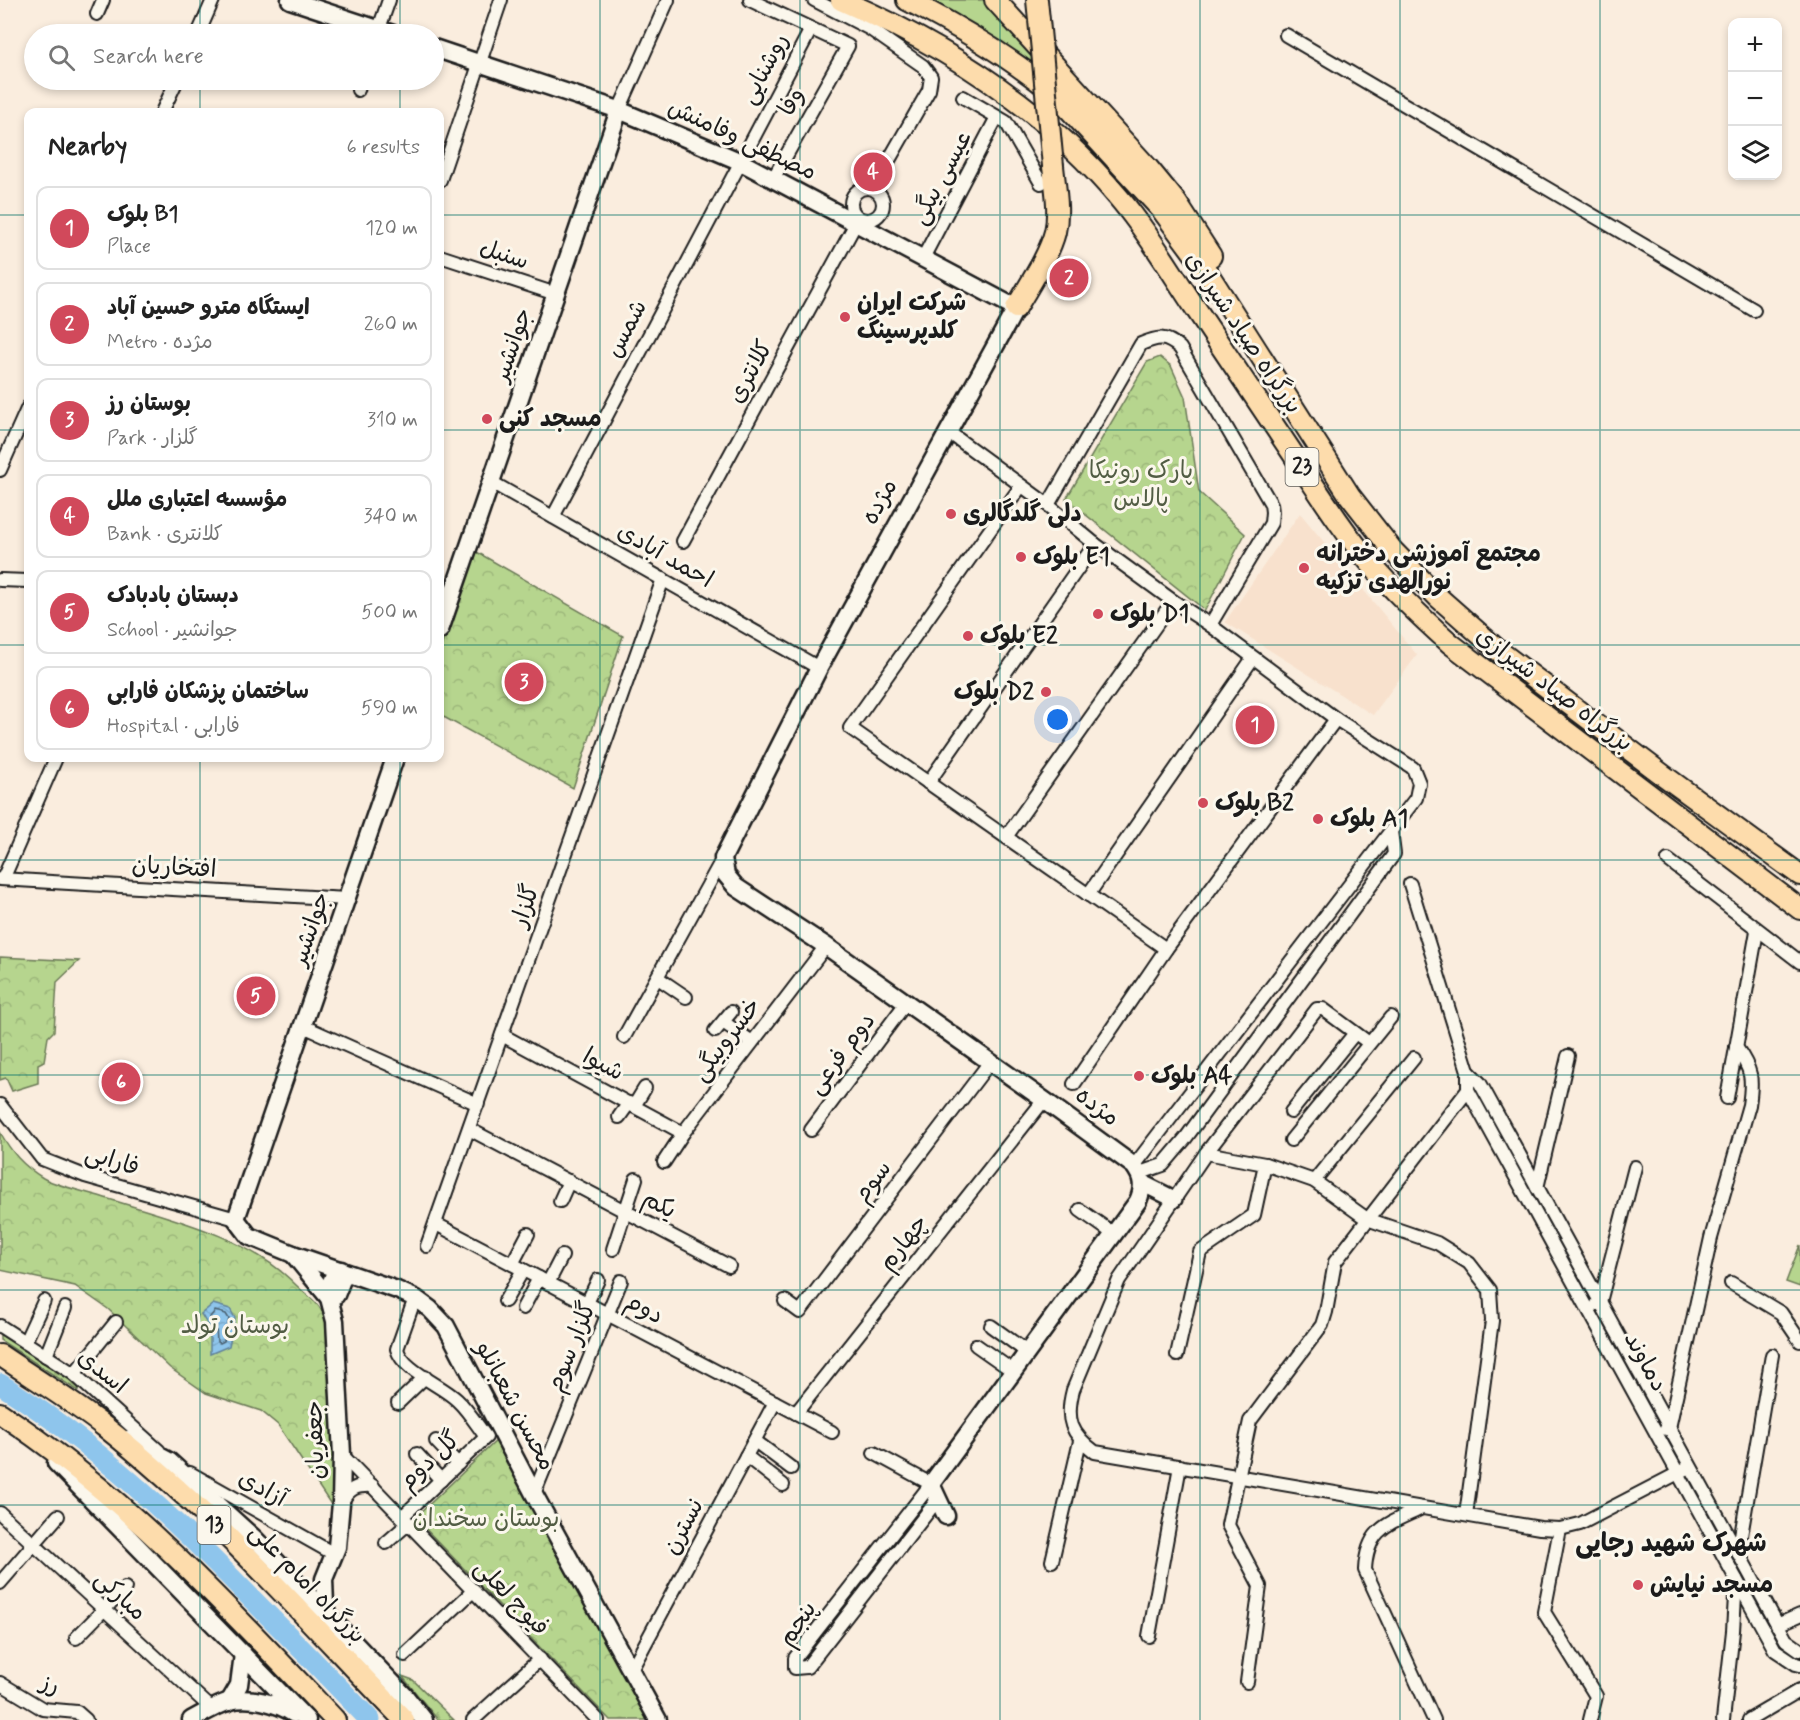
<!DOCTYPE html>
<meta charset="utf-8">
<style>
body{margin:0;font-family:Mynerve,"Playpen Sans Arabic",sans-serif;background:#f6f6f6;color:#222}
.controls{position:absolute;right:18px;top:18px;display:grid;overflow:hidden;border-radius:12px;box-shadow:0 3px 9px #0003}
.controls button{width:54px;height:54px;display:grid;place-items:center;padding:0;border:0;border-bottom:2px solid #e0e0e0;background:#fff;color:#222;font:30px sans-serif}
.you{position:absolute;left:1058px;top:720px;width:21px;height:21px;margin:-15px;border:4px solid #fff;border-radius:50%;background:#1a73e8;box-shadow:0 0 0 9px #1a73e833}
.badge{display:grid;place-items:center;width:39px;height:39px;border-radius:50%;background:#d1495b;color:#fff;font-size:20px;font-weight:700}
.pin{position:absolute;translate:-50% -50%;border:3px solid #fff;box-shadow:0 2px 6px #0006}
.list{margin:0;padding:0;list-style:none}
h2{display:flex;justify-content:space-between;align-items:center;height:78px;margin:0;padding:0 24px;font-size:26px}
h2 small{font-size:20px;font-weight:400;color:#767676}
.list li{display:grid;grid-template-columns:39px 1fr auto;gap:18px;align-items:center;box-sizing:border-box;height:84px;margin:0 12px 12px;padding:0 12px;border:2px solid #e0e0e0;border-radius:12px}
.list b{display:block;font-size:22px;white-space:nowrap}
.list p{margin:0;font-size:20px;white-space:nowrap;color:#767676}
.list em{font-size:20px;font-style:normal;color:#767676}
.icon{flex:none;width:33px;height:33px;fill:none;stroke:currentColor;stroke-width:2;stroke-linecap:round;stroke-linejoin:round}
.map{position:relative;flex:none;width:1800px;height:1720px;overflow:hidden}
.search{position:absolute;background:#fff;box-shadow:0 3px 9px #0003;left:24px;top:24px;width:420px;height:66px;display:flex;align-items:center;gap:15px;box-sizing:border-box;padding:0 21px;border-radius:33px;color:#767676;font-size:22px}
.panel{position:absolute;background:#fff;box-shadow:0 3px 9px #0003;left:24px;top:108px;width:420px;height:654px;border-radius:12px}
.map>svg:first-child{display:block}
.built{fill:#f8e1cd}
.green{fill:#b6d58e;stroke:#697855;stroke-width:1.5}
.forest{fill:url(#forest-firs);stroke:#697855;stroke-width:1.5}
.park{fill:url(#park-crowns);stroke:#697855;stroke-width:1.5}
.water{fill:url(#water-waves);stroke:#608199;stroke-width:1.5}
.lines{fill:none;stroke-linecap:round;stroke-linejoin:round}
.shore{stroke:#4a606f;stroke-width:1.5}
.river{stroke:#8ec5ec;stroke-width:21}
.minor-casing{stroke:#1c1c1c;stroke-width:16}
.tertiary-casing{stroke:#1c1c1c;stroke-width:20}
.secondary-casing{stroke:#1c1c1c;stroke-width:21}
.primary-casing{stroke:#1c1c1c;stroke-width:24}
.trunk-casing{stroke:#1c1c1c;stroke-width:24}
.minor{stroke:#fbf7ec;stroke-width:12}
.tertiary{stroke:#fbf7ec;stroke-width:15}
.secondary{stroke:#fbf7ec;stroke-width:16}
.primary{stroke:#fddcac;stroke-width:20}
.trunk{stroke:#fddcac;stroke-width:20}
.primary-bridge-casing{stroke:#1c1c1c;stroke-width:24;stroke-linecap:butt}
.primary-bridge{stroke:#fddcac;stroke-width:20}
.grid{fill:none;stroke:#0f766e;stroke-width:1.5;stroke-opacity:0.55}
.poi-dot{fill:#d1495b;stroke:#fbf7ec;stroke-width:2}
.labels{text-anchor:middle;dominant-baseline:central;stroke-width:6;stroke-linejoin:round;paint-order:stroke}
.shield{fill:#fbf7ec;stroke:#5f5e5a;stroke-width:1.5}
.shield-label{font-size:22px;font-weight:bold;fill:#1c1c1c}
.street-label{font-size:24px;fill:#1c1c1c;stroke:#fbf7ec}
.poi-label{font-size:24px;font-weight:bold;fill:#1c1c1c;stroke:#fbf7ec;text-anchor:start}
.park-label{font-size:24px;fill:#525d44;stroke:#fbf7ec}
.neighbourhood-label{font-size:26px;font-weight:bold;fill:#1c1c1c;stroke:#fbf7ec}
</style>
<div class="map">
<svg width="1800" height="1720" viewBox="0 0 1800 1720">
<defs>
<pattern id="forest-firs" width="22" height="20" patternUnits="userSpaceOnUse" patternTransform="scale(1.5)"><rect width="22" height="20" fill="#b6d58e"/><path d="M5 1l3.5 6h-7zM16 11l3.5 6h-7z" fill="#9cb67a"/></pattern>
<pattern id="park-crowns" width="20" height="18" patternUnits="userSpaceOnUse" patternTransform="scale(1.5)"><rect width="20" height="18" fill="#b6d58e"/><path d="M2 6a3 3 0 1 1 6 0M12 15a3 3 0 1 1 6 0" fill="none" stroke="#9cb67a"/></pattern>
<pattern id="water-waves" width="16" height="10" patternUnits="userSpaceOnUse" patternTransform="scale(1.5)"><rect width="16" height="10" fill="#8ec5ec"/><path d="M0 5q4-4 8 0t8 0" fill="none" stroke="#7aa9ca"/></pattern>
</defs>
<rect width="100%" height="100%" fill="#faedde"/>
<filter id="ink" filterUnits="userSpaceOnUse"><feTurbulence type="fractalNoise" baseFrequency=".0167" numOctaves="2"/><feDisplacementMap in="SourceGraphic" scale="12" xChannelSelector="R" yChannelSelector="G"/><feConvolveMatrix kernelMatrix="1 2 1 2 8 2 1 2 1" color-interpolation-filters="sRGB"/></filter>
<g filter="url(#ink)">
<path class="built" d="M1300 513 1417 655 1373 715 1225 622Z"/>
<g class="green">
<path d="M926 0H988L1005 28 1035 48 1038 71Z"/>
<path d="M1800 1245V1287L1786 1282Z"/>
</g>
<g class="forest">
<path d="M0 1332 79 1385 78 1391 0 1340Z"/>
<path d="M402 1676 413 1680 454 1720H438Z"/>
</g>
<g class="park">
<path d="M1160 357 1171 366 1185 397 1199 492 1245 534 1205 610 1066 499 1147 362Z"/>
<path d="M475 551 623 636 573 788 440 715V650Z"/>
<path d="M0 957 79 961 57 982 54 1031 48 1037 44 1061 38 1064V1083L12 1091 6 1078 0 1080Z"/>
<path d="M0 1132C12 1153 22 1165 43 1178 57 1186 83 1191 99 1196 165 1217 246 1234 296 1285 312 1301 318 1299 327 1323L334 1461V1509L278 1425 261 1411 206 1393 170 1368 108 1309 75 1286 0 1270Z"/>
<path d="M498 1439 578 1593 650 1720H610L415 1518Z"/>
</g>
<path class="water" d="M213 1304 230 1309 235 1318 229 1346 210 1354V1329L201 1314Z"/>
<g class="lines">
<path class="shore" d="M215 1311 226 1314 229 1319 224 1341 220 1343 217 1342 216 1327 210 1317Z"/>
<path class="river" d="M0 1384C95 1443 174 1519 252 1599 292 1639 331 1679 370 1720"/>
<defs>
<g id="minor">
<path d="M750 0 848 46 773 179"/>
<path d="M814 0 870 29 923 66 931 77 929 90 873 188"/>
<path d="M97 14 103 0"/>
<path d="M198 34 213 0"/>
<path d="M377 34 389 0"/>
<path d="M1286 35 1754 310"/>
<path d="M358 90 361 80"/>
<path d="M963 97 1006 122 1041 183"/>
<path d="M619 110 668 0"/>
<path d="M162 112 177 80"/>
<path d="M440 180 501 0"/>
<circle cx="867" cy="204" r="16"/>
<path d="M440 256 556 294"/>
<path d="M923 258 997 117"/>
<path d="M947 431 1048 505 1095 544 1173 601 1210 625 1336 719 1413 768 1419 783 1416 798 1134 1166"/>
<path d="M0 470 28 407"/>
<path d="M491 482 819 668"/>
<path d="M1021 486 850 728 1166 949"/>
<path d="M1048 505 1141 344C1158 337 1165 335 1180 348L1271 504 1272 512 1271 523 1210 625"/>
<path d="M553 517 811 29"/>
<path d="M683 541 856 223"/>
<path d="M0 580 28 581"/>
<path d="M928 783 1095 544"/>
<path d="M1006 837 1173 601"/>
<path d="M1668 860 1800 962"/>
<path d="M0 879 347 899"/>
<path d="M3 879 56 758"/>
<path d="M1410 884 1468 1071V1090L1775 1650 1796 1664 1800 1665"/>
<path d="M1088 895 1253 658"/>
<path d="M658 978 686 997"/>
<path d="M723 1022 752 1042"/>
<path d="M303 1026 478 1104"/>
<path d="M715 1031 731 1012"/>
<path d="M502 1035 683 1133"/>
<path d="M624 1037 723 858"/>
<path d="M1468 1071 1480 1083 1786 1640 1800 1650"/>
<path d="M1074 1084 1166 949 1336 719"/>
<path d="M1727 1098 1757 931"/>
<path d="M0 1105 42 1159 85 1176 236 1219"/>
<path d="M634 1106 645 1088"/>
<path d="M1291 1112 1355 1033"/>
<path d="M619 1117 629 1103"/>
<path d="M469 1129 729 1266"/>
<path d="M811 1130 906 1003"/>
<path d="M1291 1140 1391 1017"/>
<path d="M1206 1153 1317 1009H1323L1369 1043"/>
<path d="M664 1162 683 1133 826 946"/>
<path d="M1140 1173 1163 1165 1185 1139 1394 854 1391 831"/>
<path d="M1314 1181 1414 1058"/>
<path d="M1537 1188 1568 1056"/>
<path d="M560 1201 569 1181"/>
<path d="M1080 1210 1114 1234"/>
<path d="M436 1224 832 1432"/>
<path d="M427 1246 663 579"/>
<path d="M613 1249 636 1179"/>
<path d="M512 1264 528 1234"/>
<path d="M548 1283 562 1256"/>
<path d="M1731 1283 1781 1313 1800 1341"/>
<path d="M505 1301 523 1270"/>
<path d="M785 1301 800 1312 990 1062"/>
<path d="M587 1303 598 1280"/>
<path d="M1597 1304 1600 1302 1635 1167"/>
<path d="M523 1308 539 1278"/>
<path d="M0 1326 74 1374 159 1451"/>
<path d="M991 1326 1027 1352"/>
<path d="M25 1342 44 1301"/>
<path d="M976 1345 1013 1371"/>
<path d="M1177 1355 1200 1252 1254 1215 1265 1164"/>
<path d="M46 1356 65 1308"/>
<path d="M74 1374 116 1322"/>
<path d="M398 1403 425 1377"/>
<path d="M796 1413 1044 1100"/>
<path d="M1666 1429 1669 1428 1711 1238 1749 1105C1753 1078 1752 1070 1736 1047"/>
<path d="M436 1441 458 1464"/>
<path d="M755 1441 791 1468"/>
<path d="M874 1453 931 1484 795 1658V1668L807 1667 938 1499"/>
<path d="M417 1454 441 1480"/>
<path d="M342 1455 598 1720"/>
<path d="M746 1456 783 1485"/>
<path d="M190 1473 334 1554"/>
<path d="M534 1494 621 1281"/>
<path d="M342 1502C349 1488 357 1485 373 1486"/>
<path d="M1422 1508C1388 1524 1367 1528 1365 1570L1434 1720"/>
<path d="M0 1513 212 1709"/>
<path d="M1466 1515 1492 1321 1490 1290 1469 1263 1437 1243 1367 1219 1314 1181 1265 1164 1206 1153 1119 1280 1073 1390C1065 1420 1071 1434 1095 1452L1540 1528 1560 1529 1580 1524 1690 1467"/>
<path d="M403 1516 486 1437C477 1425 468 1410 457 1400 440 1384 403 1371 397 1349L415 1298"/>
<path d="M1560 1529 1544 1612 1596 1696 1590 1720"/>
<path d="M386 1543 409 1523"/>
<path d="M1738 1553 1772 1355"/>
<path d="M1052 1561 1080 1441"/>
<path d="M0 1583 58 1516"/>
<path d="M1777 1625 1800 1615"/>
<path d="M1149 1636 1180 1466"/>
<path d="M76 1638 125 1588"/>
<path d="M405 1655 474 1590"/>
<path d="M630 1672 775 1402"/>
<path d="M1247 1682 1260 1586 1228 1525 1250 1421 1322 1325 1326 1312 1335 1262 1468 1090"/>
<path d="M0 1683 43 1709 77 1712 86 1720"/>
<path d="M473 1720 540 1659"/>
<path d="M1723 1720 1733 1631 1736 1579"/>
<path d="M1749 1720 1800 1690"/>
</g>
<path id="tertiary" d="M1142 1183 1174 1199"/>
<g id="secondary">
<path d="M290 0 393 34"/>
<path d="M434 48 619 110 739 161 1016 308 819 668 723 858 726 875 736 887 826 946 1044 1100 1134 1166C1143 1178 1144 1187 1138 1201L931 1484 946 1516"/>
<path d="M440 630 619 110"/>
<path d="M395 758 236 1219 249 1236 293 1254 397 1290 415 1298 430 1309 446 1326 534 1494 658 1720"/>
<path d="M293 1254 329 1298 335 1321 342 1455 341 1503 337 1547 324 1579 325 1606 330 1617"/>
<path d="M341 1270 343 1277 336 1295 329 1298 327 1292 335 1272Z"/>
<path d="M128 1439 169 1461 255 1539 405 1696 424 1720"/>
<path d="M56 1463 307 1720"/>
<path d="M229 1702 239 1685 243 1654"/>
<path d="M191 1720C204 1713 217 1705 230 1701 250 1696 278 1703 294 1714"/>
</g>
<g id="primary">
<path d="M1037 0 1039 20"/>
<path d="M1016 308C1029 285 1049 256 1055 232 1060 210 1055 187 1053 166"/>
</g>
<g id="trunk">
<path d="M841 0C947 46 1044 108 1119 198 1147 231 1170 270 1194 306 1227 356 1261 406 1295 457 1319 493 1343 531 1371 564 1395 593 1423 619 1451 644L1800 909"/>
<path d="M907 0C960 27 1012 58 1057 96L1162 210 1202 264 1350 496 1393 551 1439 598 1499 651 1663 775 1800 875"/>
<path d="M995 0 1148 168 1176 202 1211 256"/>
<path d="M0 1355C35 1379 72 1401 105 1427 215 1514 307 1620 404 1720"/>
<path d="M0 1413C127 1497 231 1610 335 1720"/>
</g>
</defs>
<use href="#minor" class="minor-casing"/>
<use href="#tertiary" class="tertiary-casing"/>
<use href="#secondary" class="secondary-casing"/>
<use href="#primary" class="primary-casing"/>
<use href="#trunk" class="trunk-casing"/>
<use href="#minor" class="minor"/>
<use href="#tertiary" class="tertiary"/>
<use href="#secondary" class="secondary"/>
<use href="#primary" class="primary"/>
<use href="#trunk" class="trunk"/>
<defs>
<path id="primary-bridge" d="M1039 20 1053 166"/>
</defs>
<use href="#primary-bridge" class="primary-bridge-casing"/>
<use href="#primary-bridge" class="primary-bridge"/>
</g>
</g>
<path class="grid" d="M200 0V34M400 0V34M600 0V1720M800 0V1720M1000 0V1720M1200 0V1720M1400 0V1720M1600 0V1720M200 80V112M400 80V112M0 215H28M440 215H1800M0 430H28M440 430H1800M0 645H28M440 645H1800M200 758V1720M400 758V1720M0 860H1800M0 1075H1800M0 1290H1800M0 1505H1800"/>
<g class="poi-dot">
<circle cx="845" cy="317" r="6"/>
<circle cx="487" cy="419" r="6"/>
<circle cx="951" cy="514" r="6"/>
<circle cx="1021" cy="557" r="6"/>
<circle cx="1304" cy="568" r="6"/>
<circle cx="1098" cy="614" r="6"/>
<circle cx="968" cy="636" r="6"/>
<circle cx="1046" cy="692" r="6"/>
<circle cx="1203" cy="803" r="6"/>
<circle cx="1318" cy="819" r="6"/>
<circle cx="1139" cy="1076" r="6"/>
<circle cx="1638" cy="1585" r="6"/>
</g>
<g class="labels">
<g class="shield">
<rect x="1285.5" y="448" width="33" height="38" rx="4.5"/>
<rect x="197.5" y="1506" width="33" height="38" rx="4.5"/>
</g>
<g class="shield-label">
<text x="1302" y="467">23</text>
<text x="214" y="1525">13</text>
</g>
<g class="street-label">
<text transform="translate(765 69) rotate(-62)">روشنایی</text>
<text transform="translate(792 102) rotate(-61)">وفا</text>
<text transform="translate(742 140) rotate(25)">مصطفی وفامنش</text>
<text transform="translate(942 178) rotate(-62)">عیسی بیگی</text>
<text transform="translate(504 255) rotate(18)">سنبل</text>
<text transform="translate(627 329) rotate(-62)">شمس</text>
<text transform="translate(1243 333) rotate(56)">بزرگراه صیاد شیرازی</text>
<text transform="translate(513 345) rotate(-71)">جوانشیر</text>
<text transform="translate(751 372) rotate(-61)">کلانتری</text>
<text transform="translate(880 502) rotate(-61)">مژده</text>
<text transform="translate(665 556) rotate(30)">احمد آبادی</text>
<text transform="translate(1554 690) rotate(37)">بزرگراه صیاد شیرازی</text>
<text transform="translate(174 868) rotate(3)">افتخاریان</text>
<text transform="translate(526 906) rotate(-71)">گلزار</text>
<text transform="translate(311 929) rotate(-71)">جوانشیر</text>
<text transform="translate(727 1040) rotate(-53)">خسروبیگی</text>
<text transform="translate(842 1054) rotate(-53)">دوم فرعی</text>
<text transform="translate(603 1065) rotate(28)">شیوا</text>
<text transform="translate(1097 1107) rotate(37)">مژده</text>
<text transform="translate(112 1161) rotate(17)">فارابی</text>
<text transform="translate(873 1182) rotate(-53)">سوم</text>
<text transform="translate(659 1205) rotate(28)">یکم</text>
<text transform="translate(904 1243) rotate(-52)">چهارم</text>
<text transform="translate(644 1309) rotate(28)">دوم</text>
<text transform="translate(572 1347) rotate(-68)">گلزار سوم</text>
<text transform="translate(1645 1362) rotate(61)">دماوند</text>
<text transform="translate(102 1372) rotate(39)">اسدی</text>
<text transform="translate(515 1406) rotate(62)">محسن شعبانلو</text>
<text transform="translate(316 1440) rotate(-92)">جعفریان</text>
<text transform="translate(430 1461) rotate(-43)">گل دوم</text>
<text transform="translate(262 1489) rotate(29)">آزادی</text>
<text transform="translate(684 1527) rotate(-62)">نسترن</text>
<text transform="translate(307 1584) rotate(46)">بزرگراه امام علی</text>
<text transform="translate(120 1596) rotate(43)">مبارکی</text>
<text transform="translate(511 1598) rotate(46)">فیوج لعلی</text>
<text transform="translate(798 1624) rotate(-56)">پنجم</text>
<text transform="translate(50 1685) rotate(20)">رز</text>
</g>
<g class="poi-label">
<text x="857" y="303">شرکت ایران<tspan x="857" dy="28">کلدپرسینگ</tspan></text>
<text x="499" y="419">مسجد کنی</text>
<text x="963" y="514">دلی گلدگالری</text>
<text x="1316" y="554">مجتمع آموزشی دخترانه<tspan x="1316" dy="28">نورالهدی تزکیه</tspan></text>
<text x="1033" y="557">بلوک E1</text>
<text x="1110" y="614">بلوک D1</text>
<text x="980" y="636">بلوک E2</text>
<text x="1034" y="692" text-anchor="end">بلوک D2</text>
<text x="1215" y="803">بلوک B2</text>
<text x="1330" y="819">بلوک A1</text>
<text x="1151" y="1076">بلوک A4</text>
<text x="1650" y="1585">مسجد نیایش</text>
</g>
<g class="park-label">
<text x="1141" y="471">پارک رونیکا<tspan x="1141" dy="28">پالاس</tspan></text>
<text x="235" y="1326">بوستان تولد</text>
<text x="486" y="1519">بوستان سخندان</text>
</g>
<g class="neighbourhood-label">
<text x="1671" y="1544">شهرک شهید رجایی</text>
</g>
</g>
</svg>
<div class="controls">
<button>+</button>
<button>−</button>
<button><svg class="icon" aria-label="layers" viewBox="0 0 24 24"><path d="M12 4l9 5-9 5-9-5zM3 14l9 5 9-5"/></svg></button>
</div>
<div class="you"></div>
<div class="pin badge" style="left:1255px;top:725px">1</div>
<div class="pin badge" style="left:1069px;top:278px">2</div>
<div class="pin badge" style="left:524px;top:682px">3</div>
<div class="pin badge" style="left:873px;top:172px">4</div>
<div class="pin badge" style="left:256px;top:996px">5</div>
<div class="pin badge" style="left:121px;top:1082px">6</div>
<div class="search"><svg class="icon" aria-label="search" viewBox="0 0 24 24"><circle cx="10" cy="10" r="6"/><path d="M15 15l6 6"/></svg>Search here</div>
<section class="panel">
<h2>Nearby<small>6 results</small></h2>
<ul class="list">
<li><span class="badge">1</span><div><b>بلوک B1</b><p>Place</p></div><em>120 m</em></li>
<li><span class="badge">2</span><div><b>ایستگاه مترو حسین آباد</b><p>Metro · مژده</p></div><em>260 m</em></li>
<li><span class="badge">3</span><div><b>بوستان رز</b><p>Park · گلزار</p></div><em>310 m</em></li>
<li><span class="badge">4</span><div><b>مؤسسه اعتباری ملل</b><p>Bank · کلانتری</p></div><em>340 m</em></li>
<li><span class="badge">5</span><div><b>دبستان بادبادک</b><p>School · جوانشیر</p></div><em>500 m</em></li>
<li><span class="badge">6</span><div><b>ساختمان پزشکان فارابی</b><p>Hospital · فارابی</p></div><em>590 m</em></li>
</ul>
</section>
</div>
